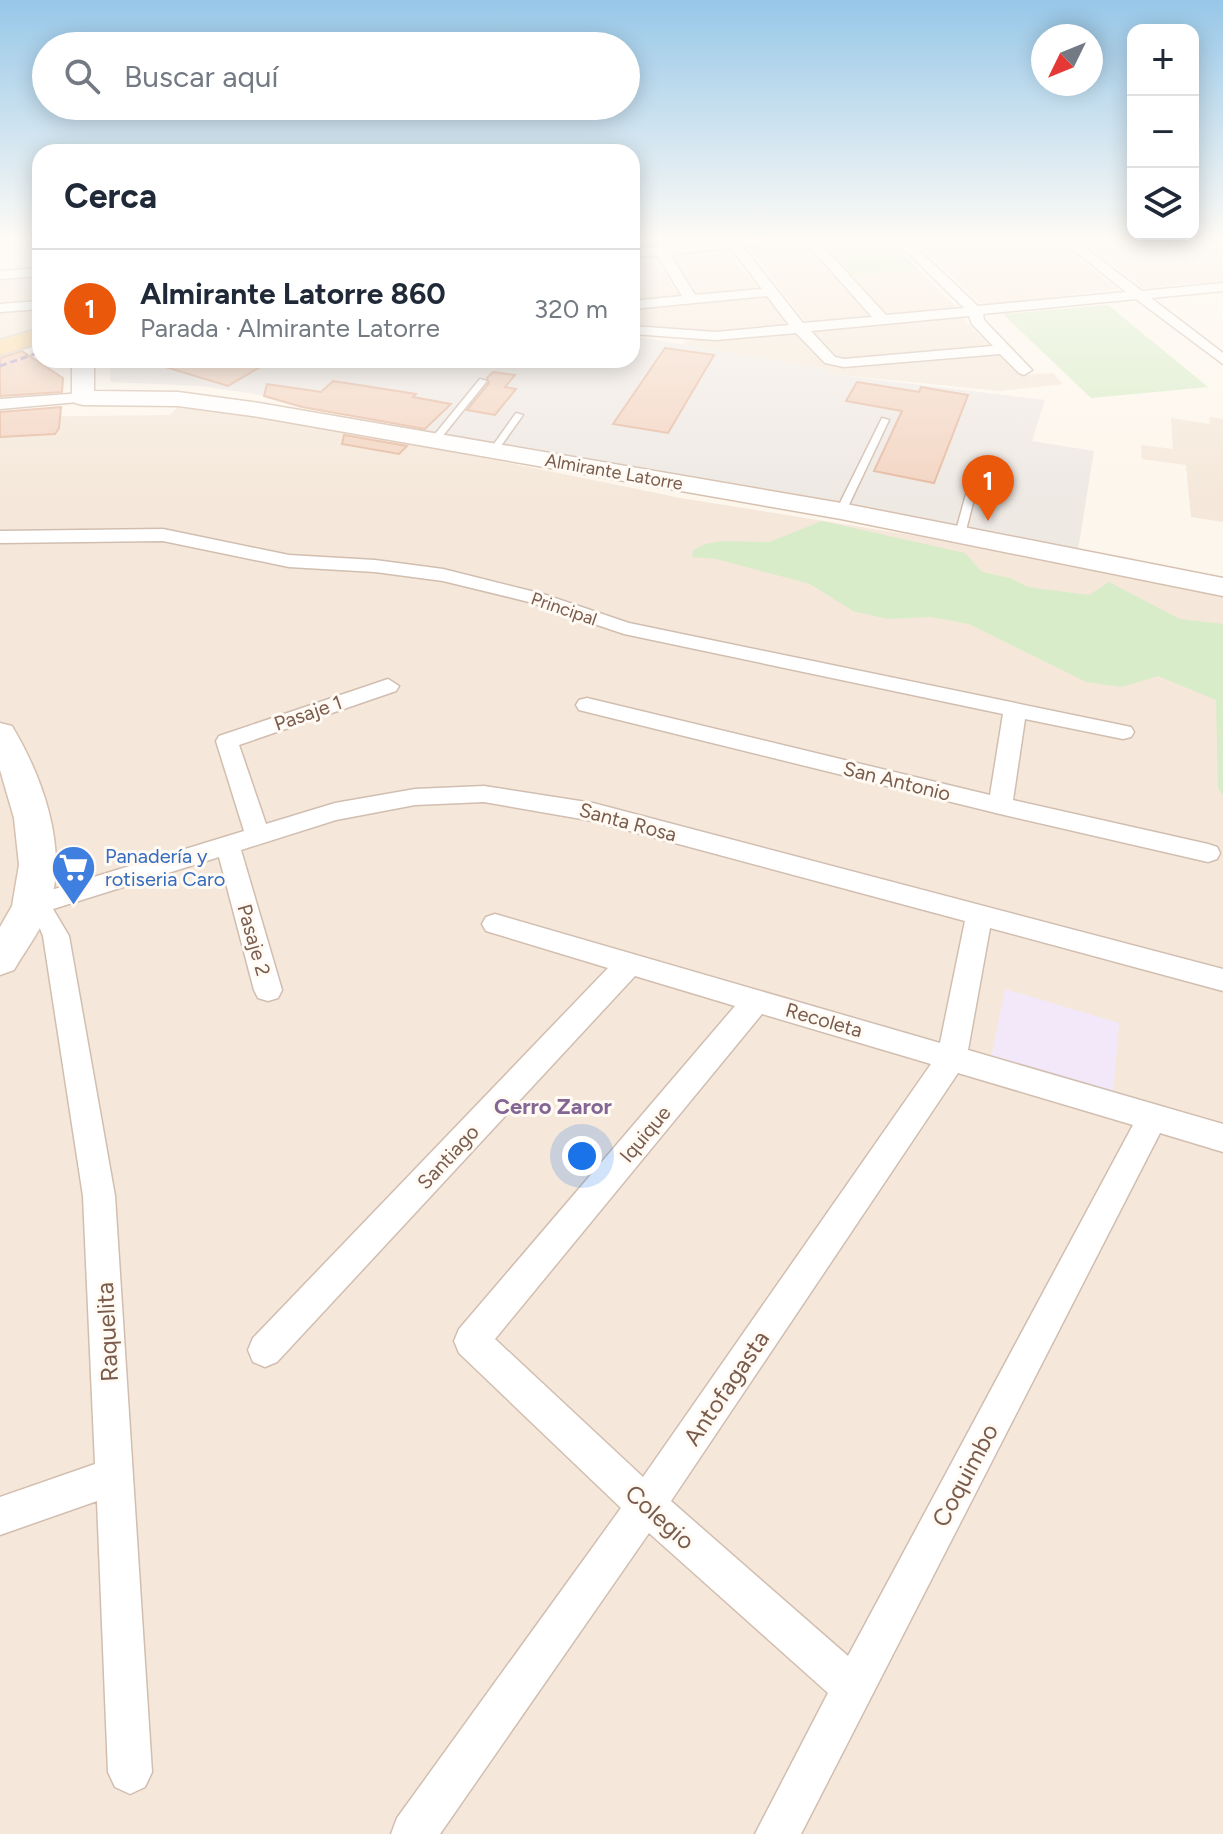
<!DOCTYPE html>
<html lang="es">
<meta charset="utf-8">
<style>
body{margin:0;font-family:Figtree,sans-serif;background:#f6f6f7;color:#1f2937}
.controls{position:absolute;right:24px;top:24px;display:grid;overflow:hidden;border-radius:16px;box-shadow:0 4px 20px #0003}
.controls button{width:72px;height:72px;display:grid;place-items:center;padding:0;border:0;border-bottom:2px solid #e0e1e3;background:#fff;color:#1f2937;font:40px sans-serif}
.compass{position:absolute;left:1031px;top:24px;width:72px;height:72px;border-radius:50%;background:#fff;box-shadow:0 4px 20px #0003;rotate:227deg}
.you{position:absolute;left:582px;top:1156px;width:28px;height:28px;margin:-20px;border:6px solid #fff;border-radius:50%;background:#1a73e8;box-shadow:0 0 0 12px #1a73e833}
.badge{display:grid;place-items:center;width:52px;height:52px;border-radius:50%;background:#ea580c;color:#fff;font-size:26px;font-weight:700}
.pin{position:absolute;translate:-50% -66px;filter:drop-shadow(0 2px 4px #0008)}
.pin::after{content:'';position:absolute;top:42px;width:28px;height:24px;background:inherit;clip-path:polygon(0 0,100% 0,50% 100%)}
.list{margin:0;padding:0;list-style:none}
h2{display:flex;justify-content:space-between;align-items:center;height:104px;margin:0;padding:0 32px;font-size:34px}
h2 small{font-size:26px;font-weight:400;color:#747a83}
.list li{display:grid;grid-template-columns:52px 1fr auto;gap:24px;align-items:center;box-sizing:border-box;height:120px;padding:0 32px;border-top:2px solid #e0e1e3}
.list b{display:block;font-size:30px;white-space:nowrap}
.list p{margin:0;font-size:26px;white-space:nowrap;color:#747a83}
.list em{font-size:26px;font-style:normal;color:#747a83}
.icon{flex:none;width:44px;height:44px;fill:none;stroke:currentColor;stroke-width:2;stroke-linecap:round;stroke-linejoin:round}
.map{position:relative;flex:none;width:1223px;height:1834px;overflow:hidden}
.search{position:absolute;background:#fff;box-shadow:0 4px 20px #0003;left:32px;top:32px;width:608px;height:88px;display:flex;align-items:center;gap:20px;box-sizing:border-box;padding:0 28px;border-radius:44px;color:#747a83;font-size:30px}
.panel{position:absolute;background:#fff;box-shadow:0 4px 20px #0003;left:32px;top:144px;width:608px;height:224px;border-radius:24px}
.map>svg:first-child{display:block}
.residential{fill:#f5e8da}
.industrial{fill:#efe9e4}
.education{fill:#f3e8fa}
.green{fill:#d8ecc9}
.building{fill:#f3d5c3;stroke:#e6bba3;stroke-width:2}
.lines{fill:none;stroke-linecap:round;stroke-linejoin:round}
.lane-casing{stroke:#d1beb0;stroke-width:3}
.street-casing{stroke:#d1beb0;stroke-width:3}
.secondary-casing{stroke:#d6c0b0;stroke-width:3}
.primary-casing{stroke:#dad1cd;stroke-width:3}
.lane{fill:#fff;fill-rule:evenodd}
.street{fill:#fff;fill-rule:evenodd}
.secondary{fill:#fff;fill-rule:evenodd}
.primary{fill:#fbd9a5;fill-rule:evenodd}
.rail{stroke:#b9a8c9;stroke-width:3;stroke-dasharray:7 4;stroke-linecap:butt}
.labels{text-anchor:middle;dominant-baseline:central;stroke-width:6;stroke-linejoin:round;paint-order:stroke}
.far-street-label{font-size:18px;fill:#7a5c4d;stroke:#fffaf3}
.street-label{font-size:20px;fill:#7a5c4d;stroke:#fffaf3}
.shop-label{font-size:20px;fill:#366cbe;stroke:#fffaf3;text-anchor:start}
.neighbourhood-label{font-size:22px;font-weight:bold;fill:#846695;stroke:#fffaf3}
.near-street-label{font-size:24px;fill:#7a5c4d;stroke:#fffaf3}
</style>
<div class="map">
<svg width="1223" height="1834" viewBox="0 0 1223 1834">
<rect width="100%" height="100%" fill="#fdf6ec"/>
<g class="residential">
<path d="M915 240H1055L1118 289 985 305 980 303Z"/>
<path d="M1080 240H1222L1223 281 1144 288Z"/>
<path d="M806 243 870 316 806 322 749 248Z"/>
<path d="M728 249 759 291 696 296 669 254Z"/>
<path d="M653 255 680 298 632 302V257Z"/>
<path d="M918 269 958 309 884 315 848 275Z"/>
<path d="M40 274V302L0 305V278Z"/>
<path d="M764 295 786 324 702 332 632 324V307Z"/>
<path d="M40 307V328L0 341V310Z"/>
<path d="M962 318 991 346 840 360 813 331Z"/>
<path d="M798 332 823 361 832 366 994 353 1004 356 1023 375 1053 373 1063 384 1000 391 830 374 823 368 686 346 684 341Z"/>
<path d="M180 404 430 447 681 498 917 536 1223 596V1834H0V417L170 415Z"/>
<path d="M1210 417 1223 419V522L1191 517 1186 465 1142 459 1141 445 1173 449 1171 418 1209 424Z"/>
</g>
<path class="industrial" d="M632 336 823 368 830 374 1045 400 1032 441 1094 451 1077 556 543 456 261 395 200 386 110 382 111 360H503L526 364 529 360H632Z"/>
<path class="education" d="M1005 989 1119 1023 1113 1094 991 1058Z"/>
<g class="green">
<path d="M854 240H889L918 269 848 275 819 243Z"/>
<path d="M1108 305 1208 387 1091 398 1003 314Z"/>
<path d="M822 521 965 553 982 572 1010 578 1028 587 1089 595 1109 582 1180 619 1223 624V796L1218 788 1216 700 1158 676 1122 687 1086 682 969 624 931 617 887 619 853 611 810 584 716 559 692 557 693 550 705 544 724 541 769 542Z"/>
</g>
<g class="building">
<path d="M665 348 714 355 668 433 613 424Z"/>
<path d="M22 351 63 378 62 392 0 396V358Z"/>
<path d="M160 360H272L228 386 159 365Z"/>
<path d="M493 372 515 375 505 387 516 389 495 415 467 410 489 383 487 378Z"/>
<path d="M333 381 416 394 413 397 451 404 425 429 302 407 264 396 267 384 321 392Z"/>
<path d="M857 382 919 392 921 387 968 395 934 483 874 471 902 411 846 401Z"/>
<path d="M61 407 59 428 55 434 0 437V412Z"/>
<path d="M344 435 407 446 399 454 342 444Z"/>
</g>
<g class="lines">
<defs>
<g id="lane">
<path d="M480 379 487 381 437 443H431V439Z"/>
<path d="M516 413 523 415 496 453H490L489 451Z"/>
<path d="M882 418 889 420 846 511 838 513 836 511Z"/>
<path d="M975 462 983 464 965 534 960 537 955 534Z"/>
</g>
<g id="street">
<path d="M725 240H789L783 244 743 247 803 323 872 317 804 240H817L886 315 964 308 895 240H908L978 306 1126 292 1061 240H1075L1142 291 1223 283V291L1151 298 1223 353V364L1136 299 983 314 984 320 1032 370 1024 375 1019 373 1000 354 844 367 825 363 796 333 716 340 632 334V326L716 332 789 325 767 296 632 309V301L682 296 657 255 632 257V249ZM731 248 762 289 695 295 670 254ZM969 316 972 324 993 346 844 359 835 357 811 331Z"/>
<path d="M40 268V276L0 279V271Z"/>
<path d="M40 301V309L0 312V304Z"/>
<path d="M83 393 91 398 89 401 0 409V399Z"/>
<path d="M163 529 289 555 375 560 443 569 543 594 629 623 1131 727 1134 732 1131 737 1123 739 1025 719 1013 800 1208 844 1217 847 1220 853 1217 859 1208 862 1000 814 587 712 579 710 576 705 579 700 587 698 990 795 1003 714 624 634 529 602 443 581 375 572 289 567 163 541 0 543V531Z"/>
<path d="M388 679 399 686 396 691 239 745 266 824 335 803 415 789 484 786 593 803 1223 969V991L990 928 968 1050 1223 1124V1152L1160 1133 801 1834H755L828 1693 649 1533 440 1834H391L397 1818 621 1508 459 1353 454 1341 459 1329 735 1006 635 976 277 1362 265 1367 253 1362 248 1350 253 1338 608 968 486 931 482 924 486 917 495 914 940 1043 965 921 593 821 484 802 415 805 336 820 241 850 282 990 278 998 268 1001 258 998 254 990 219 857 53 909 69 936 115 1196 152 1772 145 1787 130 1794 115 1787 108 1772 97 1501 0 1535V1497L95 1464 83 1196 43 936 39 926 18 906 22 899 244 831 216 741 219 736ZM762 1014 931 1064 643 1477 495 1339ZM958 1073 1133 1125 848 1656 671 1501Z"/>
</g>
<g id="secondary">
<path d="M72 360H94V391L178 392 259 403 841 503 1223 578V596L841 519 259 417 178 406 83 405 75 403 72 398Z"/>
<path d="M0 723 12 726C42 776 68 847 50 905 43 928 26 949 14 970L0 975V927L12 906 19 865 14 818 0 770Z"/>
</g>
<path id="primary" d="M40 328V343L0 355V340Z"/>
</defs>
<use href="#lane" class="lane-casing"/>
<use href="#street" class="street-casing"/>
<use href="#secondary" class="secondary-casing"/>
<use href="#primary" class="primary-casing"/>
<use href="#lane" class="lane"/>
<use href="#street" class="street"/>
<use href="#secondary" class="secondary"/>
<use href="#primary" class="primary"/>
<path class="rail" d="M0 366 40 352"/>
</g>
<linearGradient id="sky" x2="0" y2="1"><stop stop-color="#97c7e8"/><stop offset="0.48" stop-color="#fefbf6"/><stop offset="1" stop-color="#fefbf6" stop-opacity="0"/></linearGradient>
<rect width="1223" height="497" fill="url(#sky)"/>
<defs>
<symbol id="supermarket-pin" viewBox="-11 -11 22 30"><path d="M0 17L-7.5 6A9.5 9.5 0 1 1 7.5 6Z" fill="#3f7fe0" stroke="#fffaf3"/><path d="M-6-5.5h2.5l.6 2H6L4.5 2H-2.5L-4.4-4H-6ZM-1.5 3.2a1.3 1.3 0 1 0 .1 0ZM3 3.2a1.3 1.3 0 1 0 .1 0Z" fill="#fff"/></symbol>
</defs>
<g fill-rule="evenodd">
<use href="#supermarket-pin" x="48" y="842" width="51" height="69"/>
</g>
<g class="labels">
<g class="far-street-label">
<text transform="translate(614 472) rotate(10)">Almirante Latorre</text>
<text transform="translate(564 609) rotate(19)">Principal</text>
</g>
<g class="street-label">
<text transform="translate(308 713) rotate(-19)">Pasaje 1</text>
<text transform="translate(897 781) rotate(14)">San Antonio</text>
<text transform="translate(628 822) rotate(15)">Santa Rosa</text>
<text transform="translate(254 940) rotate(74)">Pasaje 2</text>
<text transform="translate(824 1020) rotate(16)">Recoleta</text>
<text transform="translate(645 1134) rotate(-50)">Iquique</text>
<text transform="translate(448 1157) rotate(-47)">Santiago</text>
</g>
<g class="shop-label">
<text x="105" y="856">Panadería y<tspan x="105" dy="23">rotiseria Caro</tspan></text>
</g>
<g class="neighbourhood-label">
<text x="553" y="1106">Cerro Zaror</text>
</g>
<g class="near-street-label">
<text transform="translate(107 1332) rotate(-93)">Raquelita</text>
<text transform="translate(726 1388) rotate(-56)">Antofagasta</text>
<text transform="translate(965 1475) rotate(-62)">Coquimbo</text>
<text transform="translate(660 1517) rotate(42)">Colegio</text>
</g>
</g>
</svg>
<div class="controls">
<button>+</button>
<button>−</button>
<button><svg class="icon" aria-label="layers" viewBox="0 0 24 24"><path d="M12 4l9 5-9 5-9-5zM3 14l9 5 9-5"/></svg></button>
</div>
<svg class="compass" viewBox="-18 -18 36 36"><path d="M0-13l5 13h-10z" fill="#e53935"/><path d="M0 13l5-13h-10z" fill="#747a83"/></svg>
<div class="you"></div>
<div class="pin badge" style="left:988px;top:521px">1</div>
<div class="search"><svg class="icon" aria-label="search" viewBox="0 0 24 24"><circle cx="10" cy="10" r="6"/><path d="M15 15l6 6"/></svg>Buscar aquí</div>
<section class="panel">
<h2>Cerca<small></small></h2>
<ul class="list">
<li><span class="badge">1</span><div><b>Almirante Latorre 860</b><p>Parada · Almirante Latorre</p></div><em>320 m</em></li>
</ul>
</section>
</div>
